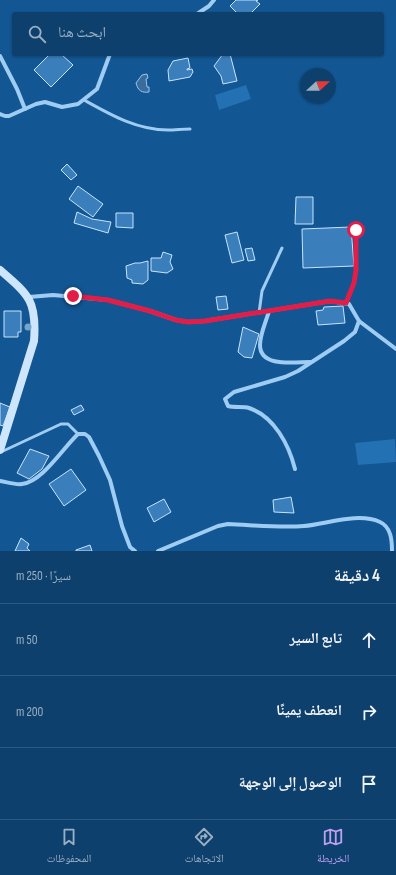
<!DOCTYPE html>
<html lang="ar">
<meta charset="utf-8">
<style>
body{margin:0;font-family:"Sofia Sans Condensed","Noto Naskh Arabic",sans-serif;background:#174773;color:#f1f3f6;direction:rtl}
.compass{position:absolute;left:300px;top:68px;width:36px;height:36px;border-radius:50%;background:#0e406e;box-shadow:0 1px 3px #0004;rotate:69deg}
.stop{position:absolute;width:12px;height:12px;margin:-9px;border:3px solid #e11d48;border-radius:50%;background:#fff}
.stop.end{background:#e11d48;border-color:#fff;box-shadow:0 1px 4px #0008}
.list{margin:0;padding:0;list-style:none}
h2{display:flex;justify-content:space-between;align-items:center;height:52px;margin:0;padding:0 16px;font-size:17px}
h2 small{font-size:13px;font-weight:400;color:#9bafc2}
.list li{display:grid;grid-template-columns:26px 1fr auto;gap:12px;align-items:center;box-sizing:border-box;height:72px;padding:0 16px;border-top:1px solid #2e5981}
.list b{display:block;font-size:15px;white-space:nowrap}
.list em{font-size:13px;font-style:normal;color:#9bafc2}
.icon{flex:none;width:22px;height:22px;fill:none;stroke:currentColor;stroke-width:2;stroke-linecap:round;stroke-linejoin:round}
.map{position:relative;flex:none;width:396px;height:551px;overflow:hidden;direction:ltr}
.search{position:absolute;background:#0e406e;box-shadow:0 1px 3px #0004;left:12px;right:12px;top:12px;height:44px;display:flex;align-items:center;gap:10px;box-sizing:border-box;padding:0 14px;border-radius:4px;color:#9bafc2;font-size:15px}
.sheet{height:268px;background:#0e406e}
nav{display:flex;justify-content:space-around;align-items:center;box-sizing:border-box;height:56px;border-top:1px solid #2e5981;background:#0e406e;font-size:11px;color:#9bafc2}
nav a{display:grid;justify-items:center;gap:2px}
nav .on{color:#bca0f2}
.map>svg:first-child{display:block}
.pitch{fill:#2370b2}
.water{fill:#3b6c99;stroke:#90c9f6}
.building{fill:#3a7fbb;stroke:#c6e4fd}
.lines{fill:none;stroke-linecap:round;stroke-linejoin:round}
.lane{stroke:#9eccf3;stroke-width:3}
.street{stroke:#9eccf3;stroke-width:4}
.secondary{stroke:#cee6fc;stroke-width:8}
.tree{fill:#75a4cd}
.route{stroke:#e11d48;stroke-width:5}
</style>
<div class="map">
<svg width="396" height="551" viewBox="0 0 396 551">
<rect width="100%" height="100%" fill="#125693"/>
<g class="pitch">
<path d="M246 85 251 99 219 110 215 95Z"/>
<path d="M395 439 396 462 358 465 355 443Z"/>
</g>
<path class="water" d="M147 74 148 78 146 79 147 87H149V92C142 93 138 91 136 83L142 75Z"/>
<g class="building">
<path d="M236 0H258L256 1 260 4 250 14H238L230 6Z"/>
<path d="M50 54H61L73 65 51 87 34 70Z"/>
<path d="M223 54H230L237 81 223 84 221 76 214 66Z"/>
<path d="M188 58 190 68 187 69V70L192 69 193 72 190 77 169 81 168 70 173 61Z"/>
<path d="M67 164 77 175 71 180 61 170Z"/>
<path d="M78 186 103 204 93 217 69 199Z"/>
<path d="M296 197H313V224H295Z"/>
<path d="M77 212 92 219 111 222 108 233 74 223Z"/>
<path d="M116 213H133V228L116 227Z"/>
<path d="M351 227 354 266 303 268 302 229Z"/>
<path d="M237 232 244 260 232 263 225 235Z"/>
<path d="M252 248 255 260 248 261 245 249Z"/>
<path d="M163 252 172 255 170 262 173 269 167 273 151 271V258H161Z"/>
<path d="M148 261V280L143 284 132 283V280L127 278 126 266 135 263H140Z"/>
<path d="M226 296 228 309 218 310 216 297Z"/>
<path d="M343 306 345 323 318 325 316 311 323 310 324 307Z"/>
<path d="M4 311H21V332H18V337H4Z"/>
<path d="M243 327 259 334 252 358 244 357 238 352Z"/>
<path d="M0 403 10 407 3 426 0 425Z"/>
<path d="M81 405 84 410 74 415 71 410Z"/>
<path d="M30 449 49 456 42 469 29 479 17 473Z"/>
<path d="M71 469 86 490 64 506 49 484Z"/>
<path d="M291 497 294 513 274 512 273 500Z"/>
<path d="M164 499 171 512 154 522 147 508Z"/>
<path d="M21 538 29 544 27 548 30 551H15Z"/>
<path d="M90 545 92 551H76V550Z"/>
</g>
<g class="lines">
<g class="lane">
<path d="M84 100C111 115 137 130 168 130 175 130 183 129 190 129"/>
<path d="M346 303 354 283 356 270V229"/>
<path d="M259 313 262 291 282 248"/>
<path d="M1 452 61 424H68L78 434"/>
</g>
<g class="street">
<path d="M197 14 209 6 214 0"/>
<path d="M0 56 17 89 25 109"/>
<path d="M0 114 5 116H9L36 104 45 102 62 107 78 104 97 89 110 54"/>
<path d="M29 297 53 295 108 300 150 311 176 320 188 322 205 321 330 301 349 304 359 321 355 332 344 341 298 371 285 377 234 392 225 399 228 406C235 408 243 406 249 408 274 416 289 445 295 469"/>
<path d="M269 311C266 322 260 334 260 345 260 368 295 362 310 362"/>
<path d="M359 321 396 349"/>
<path d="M0 481C7 482 15 485 22 484 42 482 63 448 78 434H85L89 437 99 456 110 480 122 526 130 547 135 551"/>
<path d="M158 551 218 526 228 524C253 525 279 528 304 526 327 524 358 512 380 522 391 527 392 540 392 551"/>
</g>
<path class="secondary" d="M0 270C29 295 37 301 34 341L0 450"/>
</g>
<circle class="tree" cx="28" cy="327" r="3.5"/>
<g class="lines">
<path class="route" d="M73 296 108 300 150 311 176 320 188 322 205 321 330 301 346 303 354 283 356 270V230"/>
</g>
</svg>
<svg class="compass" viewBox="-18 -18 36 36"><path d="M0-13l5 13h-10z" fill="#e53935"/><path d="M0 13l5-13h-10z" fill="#9bafc2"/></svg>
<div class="stop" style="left:356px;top:230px"></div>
<div class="stop end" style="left:73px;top:296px"></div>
<div class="search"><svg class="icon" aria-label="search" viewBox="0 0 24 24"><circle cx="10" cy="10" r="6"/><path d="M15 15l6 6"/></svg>ابحث هنا</div>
</div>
<section class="sheet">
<h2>4 دقيقة<small>سيرًا · 250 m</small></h2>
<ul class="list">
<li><svg class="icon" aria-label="ahead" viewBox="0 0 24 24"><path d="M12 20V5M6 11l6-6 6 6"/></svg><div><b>تابع السير</b></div><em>50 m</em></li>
<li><svg class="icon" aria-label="right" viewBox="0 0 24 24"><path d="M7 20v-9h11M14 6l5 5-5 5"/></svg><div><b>انعطف يمينًا</b></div><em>200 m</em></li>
<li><svg class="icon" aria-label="arrive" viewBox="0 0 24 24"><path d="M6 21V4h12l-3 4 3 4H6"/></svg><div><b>الوصول إلى الوجهة</b></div></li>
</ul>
</section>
<nav>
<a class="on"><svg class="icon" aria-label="map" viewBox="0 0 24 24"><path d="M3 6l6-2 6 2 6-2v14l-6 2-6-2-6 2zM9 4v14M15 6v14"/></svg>الخريطة</a>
<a><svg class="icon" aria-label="directions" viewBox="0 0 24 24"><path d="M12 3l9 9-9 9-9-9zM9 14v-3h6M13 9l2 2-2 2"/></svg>الاتجاهات</a>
<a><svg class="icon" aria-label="saved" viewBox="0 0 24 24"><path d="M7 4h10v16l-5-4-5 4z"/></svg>المحفوظات</a>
</nav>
